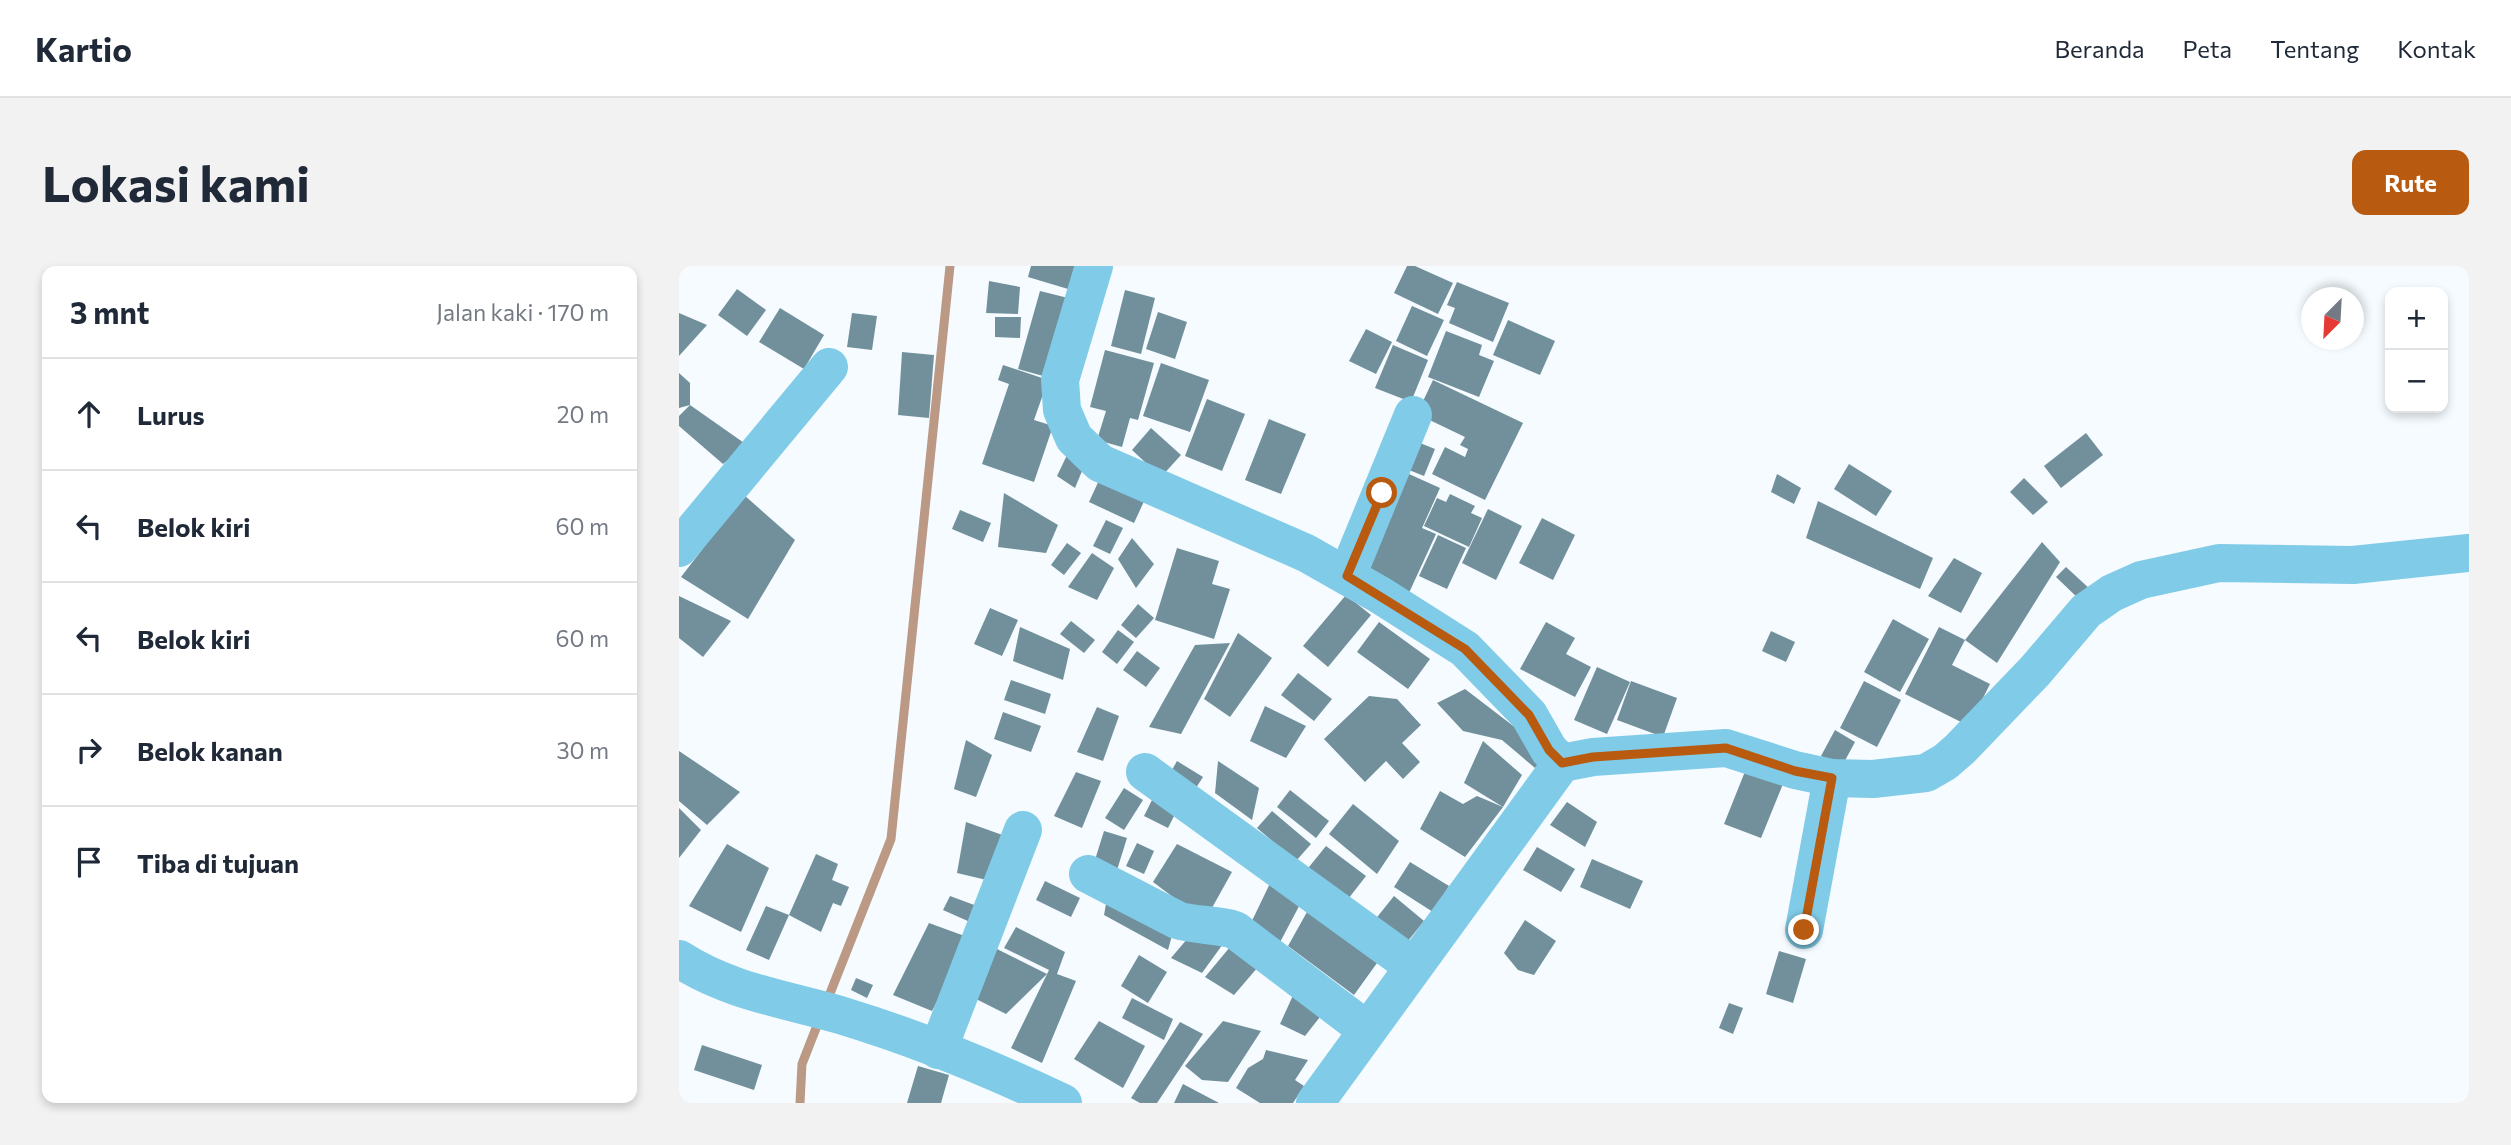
<!DOCTYPE html>
<html lang="id">
<meta charset="utf-8">
<style>
body{margin:0;font-family:Commissioner,sans-serif;background:#f2f2f3;color:#1f2937}
.controls{position:absolute;right:21px;top:21px;display:grid;overflow:hidden;border-radius:14px;box-shadow:0 4px 10px #0003}
.controls button{width:63px;height:63px;display:grid;place-items:center;padding:0;border:0;border-bottom:2px solid #e0e1e3;background:#fff;color:#1f2937;font:35px sans-serif}
.compass{position:absolute;left:1622px;top:21px;width:63px;height:63px;border-radius:50%;background:#fff;box-shadow:0 4px 10px #0003;rotate:204deg}
.stop{position:absolute;width:21px;height:21px;margin:-16px;border:5px solid #b85a0f;border-radius:50%;background:#fff}
.stop.end{background:#b85a0f;border-color:#fff;box-shadow:0 2px 7px #0008}
.list{margin:0;padding:0;list-style:none}
h2{display:flex;justify-content:space-between;align-items:center;height:91px;margin:0;padding:0 28px;font-size:30px}
h2 small{font-size:23px;font-weight:400;color:#747a83}
.list li{display:grid;grid-template-columns:46px 1fr auto;gap:21px;align-items:center;box-sizing:border-box;height:112px;padding:0 28px;border-top:2px solid #e0e1e3}
.list b{display:block;font-size:26px;white-space:nowrap}
.list em{font-size:23px;font-style:normal;color:#747a83}
.icon{flex:none;width:38px;height:38px;fill:none;stroke:currentColor;stroke-width:2;stroke-linecap:round;stroke-linejoin:round}
.map{position:relative;flex:none;width:1790px;height:837px;overflow:hidden;border-radius:14px}
header{display:flex;align-items:center;gap:42px;box-sizing:border-box;height:98px;padding:0 35px;background:#fff;border-bottom:2px solid #e0e1e3}
header strong{font-size:33px}
nav{display:flex;gap:38px;margin-inline-start:auto;font-size:24px}
.intro{display:flex;align-items:center;justify-content:space-between;box-sizing:border-box;height:168px;padding:0 42px}
h1{margin:0;font-size:49px}
.button{padding:18px 32px;border-radius:14px;background:#b85a0f;color:#fff;font-size:24px;font-weight:700}
main{display:flex;gap:42px;padding:0 42px}
aside{flex:1;background:#fff;border-radius:14px;box-shadow:0 4px 10px #0003}
.map>svg:first-child{display:block}
.lines{fill:none;stroke-linecap:round;stroke-linejoin:round}
.stream{stroke:#bb9985;stroke-width:9}
.building{fill:#71909c}
.minor{stroke:#80cbe7;stroke-width:38}
.route{stroke:#b85a0f;stroke-width:9}
</style>
<header>
<strong>Kartio</strong>
<nav><a>Beranda</a><a>Peta</a><a>Tentang</a><a>Kontak</a></nav>
</header>
<div class="intro"><h1>Lokasi kami</h1><a class="button">Rute</a></div>
<main>
<aside>
<h2>3 mnt<small>Jalan kaki · 170 m</small></h2>
<ul class="list">
<li><svg class="icon" aria-label="ahead" viewBox="0 0 24 24"><path d="M12 20V5M6 11l6-6 6 6"/></svg><div><b>Lurus</b></div><em>20 m</em></li>
<li><svg class="icon" aria-label="left" viewBox="0 0 24 24"><path d="M17 20v-9H6M10 6l-5 5 5 5"/></svg><div><b>Belok kiri</b></div><em>60 m</em></li>
<li><svg class="icon" aria-label="left" viewBox="0 0 24 24"><path d="M17 20v-9H6M10 6l-5 5 5 5"/></svg><div><b>Belok kiri</b></div><em>60 m</em></li>
<li><svg class="icon" aria-label="right" viewBox="0 0 24 24"><path d="M7 20v-9h11M14 6l5 5-5 5"/></svg><div><b>Belok kanan</b></div><em>30 m</em></li>
<li><svg class="icon" aria-label="arrive" viewBox="0 0 24 24"><path d="M6 21V4h12l-3 4 3 4H6"/></svg><div><b>Tiba di tujuan</b></div></li>
</ul>
</aside>
<div class="map">
<svg width="1790" height="837" viewBox="0 0 1790 837">
<rect width="100%" height="100%" fill="#f5fbfe"/>
<g class="lines">
<g class="stream">
<path d="M148 735 212 573 271 0"/>
<path d="M121 837 123 798 141 752"/>
</g>
</g>
<g class="building">
<path d="M352 0H407L399 26 349 11Z"/>
<path d="M728 0H736L774 17 759 48 715 27Z"/>
<path d="M310 15 341 21 339 48 307 47Z"/>
<path d="M778 16 830 37 814 76 770 57 776 42 768 39Z"/>
<path d="M58 23 87 44 68 70 39 49Z"/>
<path d="M446 24 476 32 462 88 432 80Z"/>
<path d="M361 25 397 34 375 113 339 103Z"/>
<path d="M733 40 765 54 748 90 717 75Z"/>
<path d="M101 42 145 69 125 103 80 76Z"/>
<path d="M479 46 508 56 496 93 467 83Z"/>
<path d="M0 47 28 59 0 90Z"/>
<path d="M173 47 198 50 193 84 168 81Z"/>
<path d="M316 51H342L341 72 316 71Z"/>
<path d="M829 54 876 75 861 109 814 89Z"/>
<path d="M687 63 713 76 697 108 670 95Z"/>
<path d="M767 65 803 79 800 89 815 95 800 131 749 111Z"/>
<path d="M714 79 749 94 732 136 696 122Z"/>
<path d="M426 84 475 97 459 154 451 152 443 181 418 174 427 145 411 141Z"/>
<path d="M223 86 255 89 250 152 219 149Z"/>
<path d="M482 97 530 114 511 166 464 150Z"/>
<path d="M324 99 369 114 355 154 374 160 355 216 303 198 330 118 319 114Z"/>
<path d="M0 107 11 117V139L0 142Z"/>
<path d="M754 114 844 157 806 234 753 208 766 181 786 191 789 183 781 179 786 171 738 148Z"/>
<path d="M528 133 566 148 543 205 506 190Z"/>
<path d="M11 139 68 179 44 198 0 160V150Z"/>
<path d="M590 153 627 168 602 228 566 214Z"/>
<path d="M472 162 502 189 482 211 453 184Z"/>
<path d="M1407 167 1424 189 1382 222 1365 200Z"/>
<path d="M731 173 756 183 745 210 720 200Z"/>
<path d="M389 187 408 193 396 222 378 210Z"/>
<path d="M1170 198 1213 225 1197 250 1155 223Z"/>
<path d="M730 208 761 222 743 262 757 268 729 329 684 308Z"/>
<path d="M1098 208 1122 222 1115 238 1092 226Z"/>
<path d="M422 210 467 231 455 257 410 236Z"/>
<path d="M1345 212 1369 236 1354 249 1331 226Z"/>
<path d="M325 227 379 259 367 287 319 281Z"/>
<path d="M771 228 796 240 792 247 803 252 790 281 745 260 758 232 767 236Z"/>
<path d="M65 229 116 274 69 353 2 311Z"/>
<path d="M1139 235 1254 292 1241 323 1127 272Z"/>
<path d="M809 243 843 260 817 314 783 297Z"/>
<path d="M281 244 312 257 304 276 273 263Z"/>
<path d="M863 252 896 269 874 314 840 297Z"/>
<path d="M427 254 444 262 431 288 414 280Z"/>
<path d="M759 269 787 282 768 323 740 310Z"/>
<path d="M453 272 475 298 457 322 439 293Z"/>
<path d="M1363 276 1381 296 1318 397 1286 374Z"/>
<path d="M388 277 402 287 385 309 372 299Z"/>
<path d="M498 282 540 295 533 318 551 323 535 373 476 354Z"/>
<path d="M413 287 435 302 418 334 389 321Z"/>
<path d="M1275 292 1303 307 1282 347 1249 330Z"/>
<path d="M1387 301 1412 324 1402 335 1377 311Z"/>
<path d="M667 329 692 349 649 401 624 380Z"/>
<path d="M0 330 52 355 24 391 0 372Z"/>
<path d="M459 338 475 352 457 372 442 359Z"/>
<path d="M311 342 339 354 323 390 295 378Z"/>
<path d="M1214 353 1250 373 1221 426 1185 406Z"/>
<path d="M392 355 416 374 405 387 381 368Z"/>
<path d="M700 356 751 393 729 423 678 386Z"/>
<path d="M867 356 896 372 887 388 912 401 896 431 841 403Z"/>
<path d="M341 361 391 383 384 414 334 395Z"/>
<path d="M1260 361 1286 374 1273 399 1311 418 1290 460 1226 428Z"/>
<path d="M439 364 455 376 438 398 423 386Z"/>
<path d="M1092 365 1116 376 1107 396 1083 385Z"/>
<path d="M559 367 593 392 551 451 525 433Z"/>
<path d="M551 377 502 468 470 461 516 379Z"/>
<path d="M458 385 481 402 467 421 444 404Z"/>
<path d="M918 401 951 416 928 468 895 454Z"/>
<path d="M619 407 653 433 635 455 602 429Z"/>
<path d="M332 414 372 428 366 448 325 434Z"/>
<path d="M952 415 998 432 984 471 938 454Z"/>
<path d="M1185 415 1222 434 1198 481 1161 462Z"/>
<path d="M786 423 868 486 856 502 823 474 784 465 758 437Z"/>
<path d="M690 430 718 433 742 459 723 477 741 496 724 513 707 495 686 516 645 473Z"/>
<path d="M586 440 627 460 607 492 571 475Z"/>
<path d="M418 441 440 450 424 495 398 486Z"/>
<path d="M324 446 362 460 352 486 315 473Z"/>
<path d="M1156 464 1176 476 1162 502 1142 490Z"/>
<path d="M287 474 313 489 297 531 275 523Z"/>
<path d="M804 475 843 509 824 541 785 517Z"/>
<path d="M0 485 61 526 28 559 0 535Z"/>
<path d="M498 495 524 511 513 528 488 513Z"/>
<path d="M539 495 580 522 573 554 536 527Z"/>
<path d="M1069 498 1106 513 1082 572 1045 558Z"/>
<path d="M397 506 422 515 403 562 375 550Z"/>
<path d="M445 522 464 534 445 564 426 552Z"/>
<path d="M611 524 650 555 637 572 598 541Z"/>
<path d="M761 525 784 538 798 530 824 541 786 591 741 563Z"/>
<path d="M475 530 499 542 489 562 465 550Z"/>
<path d="M888 536 918 556 906 581 871 559Z"/>
<path d="M674 538 720 575 698 608 650 568Z"/>
<path d="M0 542 22 564 0 592Z"/>
<path d="M593 545 632 578 617 595 578 562Z"/>
<path d="M287 556 329 571 312 615 278 607Z"/>
<path d="M425 565 448 572 438 604 415 597Z"/>
<path d="M458 577 475 585 465 608 447 600Z"/>
<path d="M48 578 90 602 62 666 10 640Z"/>
<path d="M498 578 553 606 529 649 498 634 474 616Z"/>
<path d="M647 580 687 610 666 637 626 606Z"/>
<path d="M858 581 896 603 882 626 844 604Z"/>
<path d="M137 588 159 598 153 614 170 621 162 640 154 637 142 666 110 649Z"/>
<path d="M913 593 964 615 951 643 901 621Z"/>
<path d="M731 596 770 620 754 646 715 621Z"/>
<path d="M596 607 627 627 599 680 570 661Z"/>
<path d="M366 615 401 632 392 651 357 634Z"/>
<path d="M429 627 495 662 489 684 425 649Z"/>
<path d="M271 630 298 640 291 656 264 644Z"/>
<path d="M715 630 745 655 725 680 695 655Z"/>
<path d="M87 640 110 649 90 694 67 684Z"/>
<path d="M628 646 698 697 675 729 609 680Z"/>
<path d="M846 654 877 675 855 709 839 704 825 687Z"/>
<path d="M250 657 291 672 253 745 214 729Z"/>
<path d="M337 661 386 686 378 708 397 715 363 797 332 782 370 704 325 682Z"/>
<path d="M514 666 549 671 523 707 492 692Z"/>
<path d="M556 675 585 694 555 729 526 711Z"/>
<path d="M316 682 368 708 327 748 295 732Z"/>
<path d="M1100 685 1127 693 1114 737 1087 728Z"/>
<path d="M460 689 488 706 469 737 442 720Z"/>
<path d="M177 712 194 719 188 732 172 724Z"/>
<path d="M616 725 648 742 626 770 601 758Z"/>
<path d="M453 732 494 753 485 774 443 752Z"/>
<path d="M1050 737 1064 742 1054 768 1040 762Z"/>
<path d="M420 755 466 780 444 822 395 793Z"/>
<path d="M544 755 582 765 549 816 523 814 506 800Z"/>
<path d="M501 756 524 768 478 837H461L452 832Z"/>
<path d="M23 779 83 799 75 824 15 804Z"/>
<path d="M587 784 629 794 616 814 625 820 614 837H581L557 822 569 802 584 793Z"/>
<path d="M239 800 270 809 262 837H228Z"/>
<path d="M504 818 540 837H495Z"/>
</g>
<g class="lines">
<g class="minor">
<path d="M415 0 381 114 383 144 395 172 421 197 627 287 701 329 786 383 850 449 870 484 883 497"/>
<path d="M0 282 150 101"/>
<path d="M668 310 734 149"/>
<path d="M466 506 734 700"/>
<path d="M409 608 498 654C517 660 537 658 556 664L688 764"/>
<path d="M1125 664 1153 512"/>
<path d="M0 693C49 725 105 733 161 749 237 772 313 803 384 837"/>
<path d="M259 784 344 564"/>
<path d="M636 837 883 497 914 491 1047 482 1116 504 1153 512 1194 513 1247 507 1266 496 1281 483 1356 405 1407 345 1433 327 1462 314 1540 297 1674 299 1790 287"/>
</g>
</g>
<g class="lines">
<path class="route" d="M703 227 668 310 786 383 850 449 870 484 883 497 914 491 1047 482 1116 505 1153 512 1125 664"/>
</g>
</svg>
<div class="controls">
<button>+</button>
<button>−</button>
</div>
<svg class="compass" viewBox="-18 -18 36 36"><path d="M0-13l5 13h-10z" fill="#e53935"/><path d="M0 13l5-13h-10z" fill="#747a83"/></svg>
<div class="stop" style="left:703px;top:227px"></div>
<div class="stop end" style="left:1125px;top:664px"></div>
</div>
</main>
